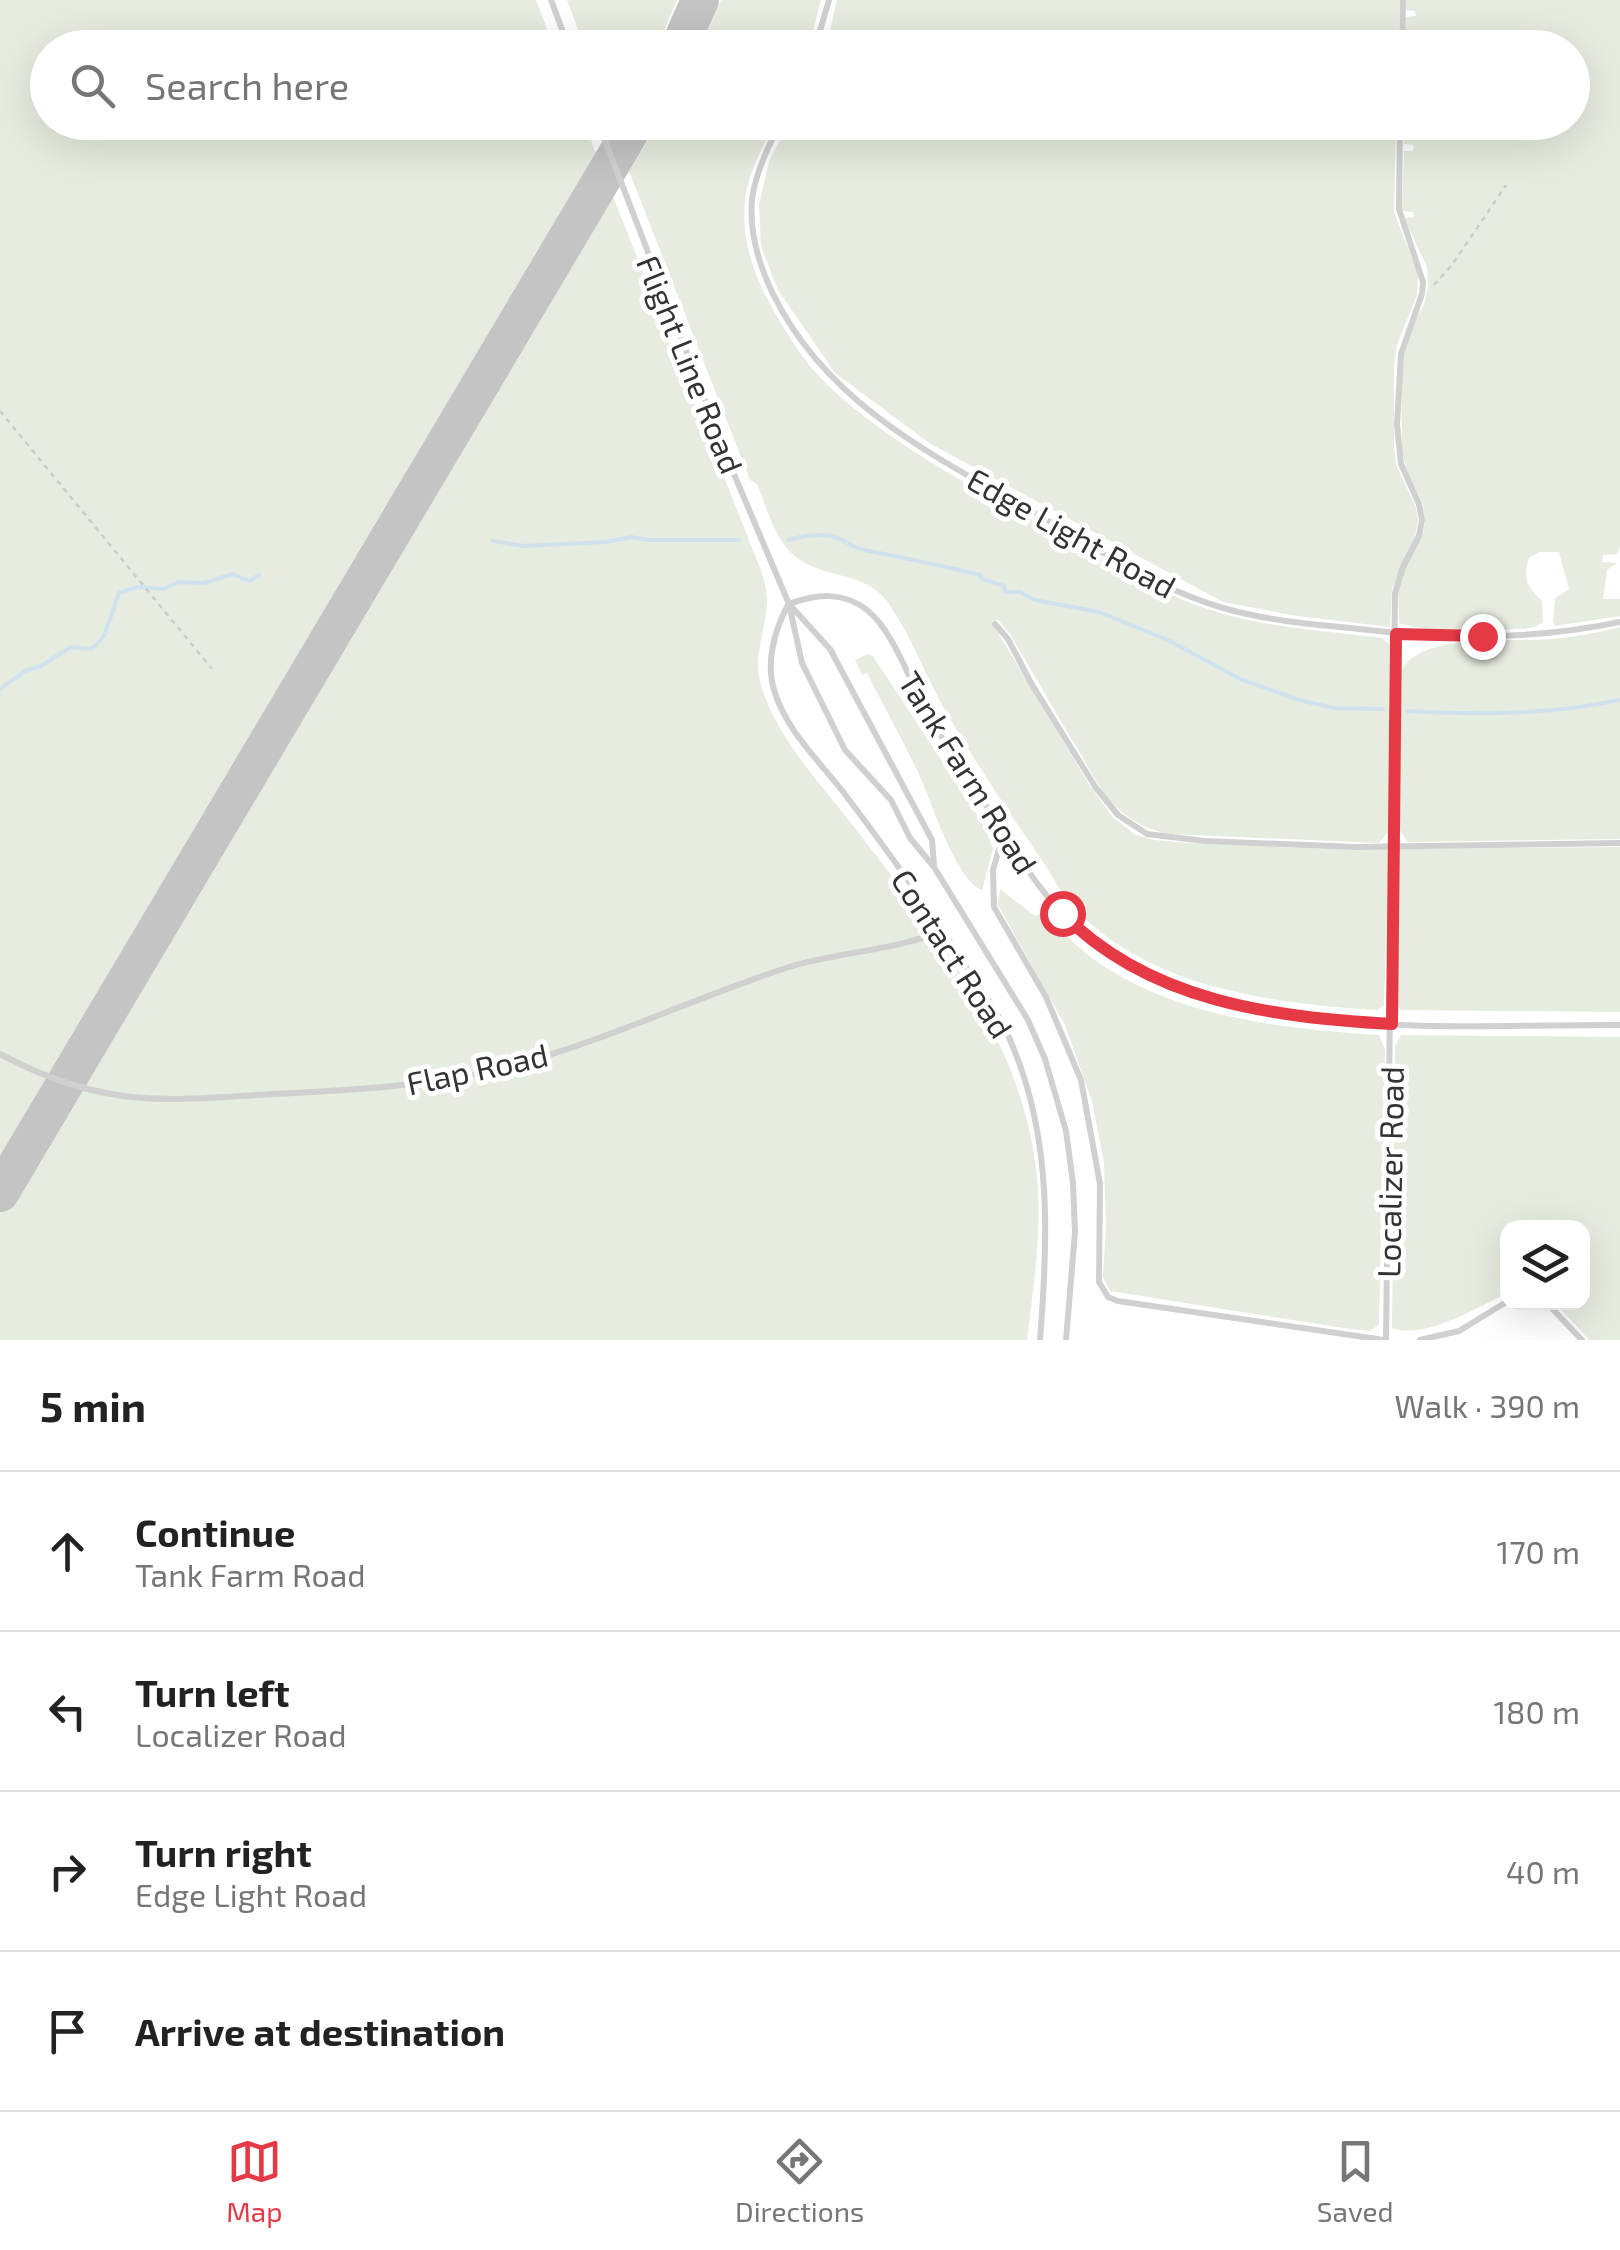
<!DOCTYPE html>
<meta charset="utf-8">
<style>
body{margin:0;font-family:"Exo 2",sans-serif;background:#f2f2f2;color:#222}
.controls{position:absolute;right:30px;bottom:30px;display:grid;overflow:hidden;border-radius:20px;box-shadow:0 10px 40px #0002}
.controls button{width:90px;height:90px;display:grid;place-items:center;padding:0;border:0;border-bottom:2px solid #e0e0e0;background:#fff;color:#222;font:50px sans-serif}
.stop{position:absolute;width:30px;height:30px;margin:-22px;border:8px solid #e63946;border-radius:50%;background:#fff}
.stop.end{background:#e63946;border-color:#fff;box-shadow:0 2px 10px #0008}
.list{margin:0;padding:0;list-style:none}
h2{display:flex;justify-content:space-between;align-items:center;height:130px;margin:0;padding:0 40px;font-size:42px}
h2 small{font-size:32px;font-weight:400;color:#767676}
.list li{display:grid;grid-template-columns:65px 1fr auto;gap:30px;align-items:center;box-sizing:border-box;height:160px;padding:0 40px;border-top:2px solid #e0e0e0}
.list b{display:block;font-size:38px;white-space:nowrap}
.list p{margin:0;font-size:32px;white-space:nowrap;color:#767676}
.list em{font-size:32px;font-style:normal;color:#767676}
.icon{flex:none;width:55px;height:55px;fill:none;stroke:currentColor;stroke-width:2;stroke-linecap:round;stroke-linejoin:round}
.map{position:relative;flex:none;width:1620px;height:1340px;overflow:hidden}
.search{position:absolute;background:#fff;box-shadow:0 10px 40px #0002;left:30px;right:30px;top:30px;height:110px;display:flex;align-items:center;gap:25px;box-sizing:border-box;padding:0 35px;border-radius:55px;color:#767676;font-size:38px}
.sheet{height:770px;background:#fff}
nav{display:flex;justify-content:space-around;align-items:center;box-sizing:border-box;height:140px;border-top:2px solid #e0e0e0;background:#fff;font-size:28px;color:#767676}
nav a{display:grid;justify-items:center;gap:5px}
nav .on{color:#e63946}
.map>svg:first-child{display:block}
.green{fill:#e6ecdf}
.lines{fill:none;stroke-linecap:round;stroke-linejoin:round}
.stream{stroke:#cfe2ee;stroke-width:4}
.taxiway{stroke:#c4c4c4;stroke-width:38}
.path{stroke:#cdcdcd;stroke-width:2.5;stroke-dasharray:5 5;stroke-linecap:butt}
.lane{stroke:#d0d0d0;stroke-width:6}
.route{stroke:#e63946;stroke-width:12}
.labels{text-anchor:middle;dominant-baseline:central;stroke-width:10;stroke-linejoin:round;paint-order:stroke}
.street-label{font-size:32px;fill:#333;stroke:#fff}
</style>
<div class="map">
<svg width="1620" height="1340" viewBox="0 0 1620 1340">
<rect width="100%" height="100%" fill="#fff"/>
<g class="green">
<path d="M0 0H536L554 47 48 48V122L584 123 762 573C764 582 768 593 767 603 766 630 752 657 761 685 778 742 826 789 861 836 942 941 1029 1050 1038 1189 1041 1239 1033 1290 1027 1340H0Z"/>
<path d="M567 0H677L657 47 585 48Z"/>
<path d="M721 0H821L809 47H701Z"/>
<path d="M837 0H1400L1398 47 826 48Z"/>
<path d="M1406 0H1620V547L1617 554 1603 555 1602 562 1617 563 1607 570 1603 599H1620V616L1555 626 1553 622 1555 598 1569 589 1559 552H1540L1529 558C1522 578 1527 586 1542 601L1543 622C1531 632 1519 627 1504 630 1496 631 1488 636 1480 636 1473 637 1404 626 1399 623L1398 589 1402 572 1423 534 1425 521 1423 504 1407 471 1402 452 1401 361 1410 329 1424 305 1428 286 1427 267 1404 218 1414 217 1413 212 1402 211 1404 151H1413L1414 145 1404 144V123L1572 122V48L1405 47V17L1416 16 1415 11 1406 10Z"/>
<path d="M659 123H774C763 147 748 173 745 200 741 236 752 271 769 302 781 324 794 346 810 366 865 431 978 491 1054 531 1106 559 1160 595 1217 612 1271 628 1326 631 1382 638L1389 644 1390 830 1379 843 1168 834C1140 827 1125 817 1105 796L1010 634 998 620 991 621 1090 786 1113 817 1134 834 1154 840 1200 844 1358 850 1389 848 1384 1005 1378 1010C1276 1004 1156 989 1080 914 1063 898 1054 878 1041 859 1008 811 975 762 946 712 926 677 912 637 889 604 866 570 825 580 796 557 775 541 767 508 757 484L750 480 629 171Z"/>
<path d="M789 123H1396L1394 212 1418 274 1417 295 1397 345 1394 364V446L1396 465 1416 507 1418 520 1415 537 1392 589 1390 627 1297 616 1223 602 929 443 835 373 778 290 761 246 759 204 769 161Z"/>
<path d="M1620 627V839L1408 842 1398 828 1399 676C1414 630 1511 643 1551 639 1574 637 1597 633 1620 627Z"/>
<path d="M868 654 873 656 985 827 993 849 982 890C955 880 930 796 917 770 901 737 883 705 867 673L862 675 855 660Z"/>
<path d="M1620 847V1012L1401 1010 1396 1004 1397 849Z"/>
<path d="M1000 889 1035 916 1044 912C1062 931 1080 951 1102 965 1182 1018 1286 1029 1379 1035L1385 1050 1379 1325 1369 1331 1343 1328 1110 1291 1103 1277 1106 1227 1104 1163 1092 1101 1065 1025 998 905Z"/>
<path d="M1401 1035 1620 1037V1340H1589L1555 1303 1582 1302V1228H1508L1507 1293C1478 1307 1425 1340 1392 1328L1395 1046Z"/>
</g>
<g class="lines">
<g class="stream">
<path d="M789 540C800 536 824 533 835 537 845 540 852 548 864 550 903 558 941 565 980 575L982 579 1004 586 1005 592H1020L1035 600 1099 612 1168 640 1240 679 1299 700 1334 708 1383 709"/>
<path d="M493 541 524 546 606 542 631 537 648 540H739"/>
<path d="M0 689 25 671 41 666 71 647 90 649 96 645 104 636 119 593 137 587 163 589 179 582 204 583 233 574 249 581 259 575"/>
<path d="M1407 711C1480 715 1549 715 1620 700"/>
</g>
<g class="taxiway">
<path d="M679 48 700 0"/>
<path d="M0 1193 636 122"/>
</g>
<g class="path">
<path d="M1434 285 1452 265 1506 185"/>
<path d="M0 411 212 669"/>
</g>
<g class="lane">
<path d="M551 0 569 48"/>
<path d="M539 48 566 38"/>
<path d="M815 48 829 0"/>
<path d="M1402 48 1403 0"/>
<path d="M598 122 728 460 789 604 802 663 845 750 891 800 910 838 934 867 1028 1020 1045 1059 1066 1131 1073 1183 1075 1232 1066 1340"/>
<path d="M781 122C768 146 755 173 752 200 749 233 759 265 773 294 827 404 933 456 1035 513 1094 547 1157 589 1223 608 1265 620 1307 624 1350 628 1441 639 1530 641 1620 622"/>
<path d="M789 604C816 594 843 591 867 610 894 631 911 685 928 714 947 747 968 779 989 810 1016 853 1042 897 1080 931 1208 1047 1457 1024 1620 1025"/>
<path d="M788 605C774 631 765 664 775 693 787 731 820 762 844 793 887 850 929 908 967 968 984 993 1002 1018 1013 1047 1052 1140 1048 1241 1040 1340"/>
<path d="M790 605 830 649 932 840 934 866"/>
<path d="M995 624 1008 639 1031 683 1096 788 1118 815 1147 834 1204 841 1356 847 1620 843"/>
<path d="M1003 835 993 870 994 907 1046 997 1081 1080 1100 1184 1099 1282 1108 1297 1118 1301 1384 1340"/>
<path d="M0 1054C34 1072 67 1086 106 1093 154 1103 207 1098 256 1095 342 1090 428 1088 511 1066 606 1041 696 997 789 967 837 952 900 950 943 930"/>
<path d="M1546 1302 1582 1340"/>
<path d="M1386 1340 1395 593 1403 567 1419 536 1422 520 1419 504 1401 464 1397 425 1401 354 1422 294 1423 282 1399 209 1400 122"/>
<path d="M1420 1340 1459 1331 1508 1301"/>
</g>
</g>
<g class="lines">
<path class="route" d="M1062 913C1149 1002 1273 1017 1392 1024L1396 634 1482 636"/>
</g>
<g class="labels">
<g class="street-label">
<text transform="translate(691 364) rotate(68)">Flight Line Road</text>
<text transform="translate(1072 532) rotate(29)">Edge Light Road</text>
<text transform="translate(969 772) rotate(58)">Tank Farm Road</text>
<text transform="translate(953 953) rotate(57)">Contact Road</text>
<text transform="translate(477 1068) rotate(-12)">Flap Road</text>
<text transform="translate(1389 1172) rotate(-89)">Localizer Road</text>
</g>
</g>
</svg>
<div class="controls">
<button><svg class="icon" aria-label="layers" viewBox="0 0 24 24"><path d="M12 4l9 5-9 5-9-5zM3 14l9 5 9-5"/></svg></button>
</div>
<div class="stop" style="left:1062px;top:913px"></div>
<div class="stop end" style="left:1482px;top:636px"></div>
<div class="search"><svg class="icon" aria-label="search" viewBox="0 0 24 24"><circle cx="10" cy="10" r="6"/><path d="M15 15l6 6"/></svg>Search here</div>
</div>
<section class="sheet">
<h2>5 min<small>Walk · 390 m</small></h2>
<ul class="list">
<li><svg class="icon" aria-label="ahead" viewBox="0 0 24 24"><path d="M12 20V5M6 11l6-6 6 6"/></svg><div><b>Continue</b><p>Tank Farm Road</p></div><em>170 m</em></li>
<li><svg class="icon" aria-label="left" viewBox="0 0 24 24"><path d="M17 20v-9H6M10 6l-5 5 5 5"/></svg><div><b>Turn left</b><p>Localizer Road</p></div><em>180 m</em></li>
<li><svg class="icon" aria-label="right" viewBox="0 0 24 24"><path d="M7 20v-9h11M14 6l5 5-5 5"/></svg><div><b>Turn right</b><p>Edge Light Road</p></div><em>40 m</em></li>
<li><svg class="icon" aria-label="arrive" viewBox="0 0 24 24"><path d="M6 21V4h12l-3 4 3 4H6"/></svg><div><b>Arrive at destination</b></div></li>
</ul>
</section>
<nav>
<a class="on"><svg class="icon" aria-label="map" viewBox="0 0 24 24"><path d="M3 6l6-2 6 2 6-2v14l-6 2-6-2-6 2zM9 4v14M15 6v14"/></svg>Map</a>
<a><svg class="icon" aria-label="directions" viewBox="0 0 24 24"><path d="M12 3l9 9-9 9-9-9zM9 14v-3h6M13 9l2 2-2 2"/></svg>Directions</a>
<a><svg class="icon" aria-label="saved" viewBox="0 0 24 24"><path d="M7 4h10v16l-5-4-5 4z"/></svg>Saved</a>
</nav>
